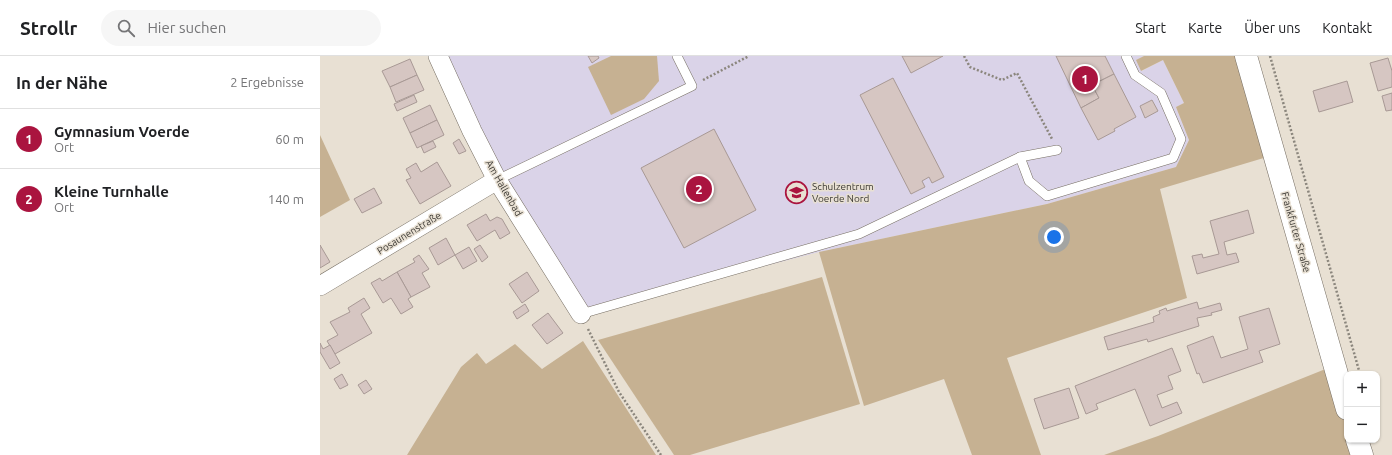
<!DOCTYPE html>
<html lang="de">
<meta charset="utf-8">
<style>
body{margin:0;font-family:Ubuntu,sans-serif;background:#f6f6f6;color:#202124}
.controls{position:absolute;right:12px;bottom:12px;display:grid;overflow:hidden;border-radius:8px;box-shadow:0 1px 3px #0004}
.controls button{width:36px;height:36px;display:grid;place-items:center;padding:0;border:0;border-bottom:1px solid #e0e0e0;background:#fff;color:#202124;font:20px sans-serif}
.you{position:absolute;left:734px;top:181px;width:14px;height:14px;margin:-10px;border:3px solid #fff;border-radius:50%;background:#1a73e8;box-shadow:0 0 0 6px #1a73e833}
.badge{display:grid;place-items:center;width:26px;height:26px;border-radius:50%;background:#aa143f;color:#fff;font-size:13px;font-weight:700}
.pin{position:absolute;translate:-50% -50%;border:2px solid #fff;box-shadow:0 1px 4px #0006}
.list{margin:0;padding:0;list-style:none}
h2{display:flex;justify-content:space-between;align-items:center;height:52px;margin:0;padding:0 16px;font-size:17px}
h2 small{font-size:13px;font-weight:400;color:#757577}
.list li{display:grid;grid-template-columns:26px 1fr auto;gap:12px;align-items:center;box-sizing:border-box;height:60px;padding:0 16px;border-top:1px solid #e0e0e0}
.list b{display:block;font-size:15px;white-space:nowrap}
.list p{margin:0;font-size:13px;white-space:nowrap;color:#757577}
.list em{font-size:13px;font-style:normal;color:#757577}
.icon{flex:none;width:22px;height:22px;fill:none;stroke:currentColor;stroke-width:2;stroke-linecap:round;stroke-linejoin:round}
.map{position:relative;flex:none;width:1072px;height:399px;overflow:hidden}
header{display:flex;align-items:center;gap:24px;box-sizing:border-box;height:56px;padding:0 20px;background:#fff;border-bottom:1px solid #e0e0e0}
header strong{font-size:19px}
nav{display:flex;gap:22px;margin-inline-start:auto;font-size:14px}
.search{width:280px;height:36px;background:#f6f6f6;display:flex;align-items:center;gap:10px;box-sizing:border-box;padding:0 14px;border-radius:22px;color:#757577;font-size:15px}
main{display:flex}
aside{flex:1;background:#fff}
.map>svg:first-child{display:block}
.education{fill:#dad3e8}
.green{fill:#c6b192}
.building{fill:#d6c6c2;stroke:#a89995}
.lines{fill:none;stroke-linecap:round;stroke-linejoin:round}
.service-casing{stroke:#776f64;stroke-width:10}
.minor-casing{stroke:#776f64;stroke-width:20}
.secondary-casing{stroke:#776f64;stroke-width:23}
.path{stroke:#8b867d;stroke-width:2.5;stroke-dasharray:2 2;stroke-linecap:butt}
.service{stroke:#fff;stroke-width:9}
.minor{stroke:#fff;stroke-width:19}
.secondary{stroke:#fff;stroke-width:22}
.labels{text-anchor:middle;dominant-baseline:central;stroke-width:3;stroke-linejoin:round;paint-order:stroke}
.poi-label{font-size:10px;fill:#3c3934;stroke:#e8e0d3;text-anchor:start}
.street-label{font-size:10px;fill:#3c3934;stroke:#e8e0d3}
</style>
<header>
<strong>Strollr</strong>
<div class="search"><svg class="icon" aria-label="search" viewBox="0 0 24 24"><circle cx="10" cy="10" r="6"/><path d="M15 15l6 6"/></svg>Hier suchen</div>
<nav><a>Start</a><a>Karte</a><a>Über uns</a><a>Kontakt</a></nav>
</header>
<main>
<aside>
<h2>In der Nähe<small>2 Ergebnisse</small></h2>
<ul class="list">
<li><span class="badge">1</span><div><b>Gymnasium Voerde</b><p>Ort</p></div><em>60 m</em></li>
<li><span class="badge">2</span><div><b>Kleine Turnhalle</b><p>Ort</p></div><em>140 m</em></li>
</ul>
</aside>
<div class="map">
<svg width="1072" height="399" viewBox="0 0 1072 399">
<rect width="100%" height="100%" fill="#e8e0d3"/>
<path class="education" d="M118 0H824L816 4 822 15 843 4 864 47 856 51 869 84 856 111 727 148 499 196 261 258Z"/>
<g class="green">
<path d="M291 0H337L339 25 324 43 291 59 268 11Z"/>
<path d="M824 0H925L954 99 840 133 867 242 687 302 721 399H652L624 323 544 350 499 196 727 148 856 111 869 84 856 51 864 47 843 4 821 15 816 4Z"/>
<path d="M0 79 30 144 0 161Z"/>
<path d="M502 221 540 348 370 399H354L278 284Z"/>
<path d="M263 285 336 399H87L141 311 157 297 166 308 195 288 222 313Z"/>
<path d="M1013 310 1027 353V384L1042 399H784L838 380Z"/>
</g>
<g class="building">
<path d="M268 0H278L279 2 272 7Z"/>
<path d="M582 0H623L591 17Z"/>
<path d="M736 0H785L794 18 772 29 779 42 761 52Z"/>
<path d="M1068 2 1072 15V31L1058 35 1050 7Z"/>
<path d="M90 3 97 19 70 31 62 15Z"/>
<path d="M794 18 816 61 794 73 795 75 778 84 761 52 779 42 772 29Z"/>
<path d="M97 19 104 34 76 46 70 31Z"/>
<path d="M573 22 624 121 612 127 609 121 602 125 605 131 591 138 540 39Z"/>
<path d="M1027 25 1033 46 999 56 993 35Z"/>
<path d="M1072 37V54L1066 55 1062 40Z"/>
<path d="M94 39 97 46 77 55 74 48Z"/>
<path d="M832 44 838 55 825 62 820 50Z"/>
<path d="M110 49 117 64 90 77 83 62Z"/>
<path d="M117 64 124 79 97 92 90 77Z"/>
<path d="M394 73 436 154 364 192 321 112Z"/>
<path d="M139 83 146 95 139 98 133 87Z"/>
<path d="M113 85 116 91 104 97 101 90Z"/>
<path d="M117 106 131 130 100 148 86 124 91 122 86 113 96 107 101 116Z"/>
<path d="M54 132 62 147 42 157 34 143Z"/>
<path d="M928 154 934 177 904 186 907 199 916 197 919 206 877 218 872 200 882 198 883 202 899 198 890 165Z"/>
<path d="M166 158 170 165 177 161 182 163 190 177 180 183 175 174 157 185 147 169Z"/>
<path d="M126 182 135 199 118 209 109 192Z"/>
<path d="M0 189 10 206 0 212Z"/>
<path d="M160 189 168 201 162 206 154 193Z"/>
<path d="M149 191 157 205 143 213 135 199Z"/>
<path d="M99 199 109 213 102 217 110 231 91 241 77 216 95 206 93 203Z"/>
<path d="M77 216 91 241 88 243 93 251 81 258 71 242 63 247 51 227 60 222 62 225Z"/>
<path d="M207 216 219 235 202 247 189 228Z"/>
<path d="M44 242 50 252 41 258 52 277 15 298 7 285 18 279 10 266 30 256 28 252Z"/>
<path d="M877 246 879 253 900 247 902 254 891 257 892 259 877 262 879 270 828 286 827 283 788 294 784 281 834 266 833 261 840 258 839 255 846 252 847 255Z"/>
<path d="M205 248 209 255 197 263 193 256Z"/>
<path d="M949 252 960 288 939 295 943 306 883 327 879 317 877 318 867 290 893 280 901 302 928 293 919 261Z"/>
<path d="M228 257 243 277 227 288 212 269Z"/>
<path d="M0 287 3 293 10 289 20 307 10 313 0 296Z"/>
<path d="M852 292 861 315 848 320 853 333 837 339 842 352 857 346 862 357 830 370 815 333 776 348 778 353 766 358 755 330Z"/>
<path d="M22 318 28 329 20 333 14 323Z"/>
<path d="M46 324 52 333 44 338 38 329Z"/>
<path d="M749 332 759 362 724 373 714 343Z"/>
</g>
<g class="lines">
<defs>
<g id="service">
<path d="M700 101 709 125 727 140 853 102 861 83 841 37 815 19 806 0"/>
<path d="M177 124 372 30 357 0"/>
<path d="M261 258 539 178 700 101 737 94"/>
</g>
<g id="minor">
<path d="M118 0 152 75 177 124 261 258"/>
<path d="M0 230 177 124"/>
</g>
<g id="secondary">
<path d="M926 0 1027 353"/>
<path d="M1037 384 1042 399"/>
</g>
</defs>
<use href="#service" class="service-casing"/>
<use href="#minor" class="minor-casing"/>
<use href="#secondary" class="secondary-casing"/>
<g class="path">
<path d="M644 0 650 11 682 24 697 17 732 83"/>
<path d="M950 0 1040 318"/>
<path d="M383 24 429 0"/>
<path d="M268 273 299 336 341 399"/>
</g>
<use href="#service" class="service"/>
<use href="#minor" class="minor"/>
<use href="#secondary" class="secondary"/>
</g>
<defs>
<symbol id="school-ring" viewBox="-11 -11 22 22"><circle r="9.5" fill="#e8e0d3" stroke="#aa143f" stroke-width="1.5"/><path d="M0-5L7-2L0 1L-7-2ZM-4 1L0 2.5L4 1V4Q0 6-4 4Z" fill="#aa143f"/></symbol>
</defs>
<g fill-rule="evenodd">
<use href="#school-ring" x="464" y="124" width="25" height="25"/>
</g>
<g class="labels">
<g class="poi-label">
<text x="492" y="130">Schulzentrum<tspan x="492" dy="12">Voerde Nord</tspan></text>
</g>
<g class="street-label">
<text transform="translate(184 132) rotate(60)">Am Hallenbad</text>
<text transform="translate(976 176) rotate(74)">Frankfurter Straße</text>
<text transform="translate(89 177) rotate(-31)">Posaunenstraße</text>
</g>
</g>
</svg>
<div class="controls">
<button>+</button>
<button>−</button>
</div>
<div class="you"></div>
<div class="pin badge" style="left:765px;top:23px">1</div>
<div class="pin badge" style="left:379px;top:133px">2</div>
</div>
</main>
